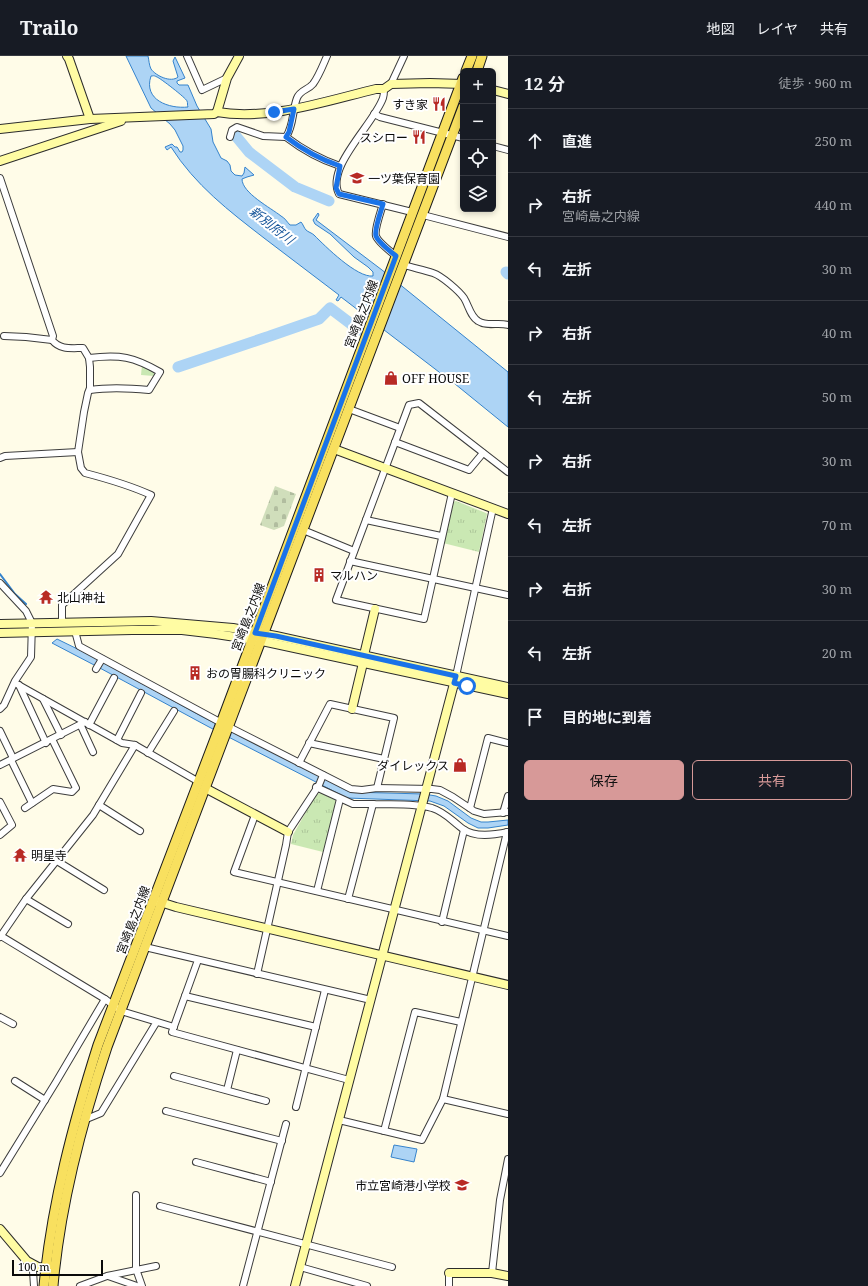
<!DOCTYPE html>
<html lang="ja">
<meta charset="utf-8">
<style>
body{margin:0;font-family:"Noto Serif","Noto Sans JP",serif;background:#20242c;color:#f1f3f6}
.controls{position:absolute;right:12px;top:12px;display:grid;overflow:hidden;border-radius:6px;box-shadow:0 2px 6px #0003}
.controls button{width:36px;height:36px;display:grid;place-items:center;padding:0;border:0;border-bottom:1px solid #363941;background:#171b24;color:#f1f3f6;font:20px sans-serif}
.scale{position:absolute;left:12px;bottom:10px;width:91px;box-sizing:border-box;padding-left:4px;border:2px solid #0a0a0a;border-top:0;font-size:11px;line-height:14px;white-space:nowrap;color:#0a0a0a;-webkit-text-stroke:3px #fff;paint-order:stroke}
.stop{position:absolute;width:12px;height:12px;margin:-9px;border:3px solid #1a73e8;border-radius:50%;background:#fff}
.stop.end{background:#1a73e8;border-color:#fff;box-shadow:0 1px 4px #0008}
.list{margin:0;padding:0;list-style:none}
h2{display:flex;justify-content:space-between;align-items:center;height:52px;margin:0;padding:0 16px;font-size:17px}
h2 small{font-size:13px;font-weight:400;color:#9ea1a6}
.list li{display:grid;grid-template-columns:26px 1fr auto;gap:12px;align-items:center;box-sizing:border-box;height:64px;padding:0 16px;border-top:1px solid #363941}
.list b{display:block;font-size:15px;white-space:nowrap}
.list p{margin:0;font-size:13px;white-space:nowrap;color:#9ea1a6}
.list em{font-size:13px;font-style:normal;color:#9ea1a6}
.actions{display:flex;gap:8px;padding:12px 16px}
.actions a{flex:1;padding:9px 0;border:1px solid #d79998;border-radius:6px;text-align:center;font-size:14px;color:#d79998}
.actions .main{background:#d79998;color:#111}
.icon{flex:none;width:22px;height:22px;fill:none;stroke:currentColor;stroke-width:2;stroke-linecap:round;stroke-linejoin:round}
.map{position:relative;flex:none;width:508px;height:1230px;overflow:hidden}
header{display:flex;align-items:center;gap:24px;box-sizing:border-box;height:56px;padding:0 20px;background:#171b24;border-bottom:1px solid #363941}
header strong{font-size:19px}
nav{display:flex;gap:22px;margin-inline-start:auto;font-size:14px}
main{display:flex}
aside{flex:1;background:#171b24}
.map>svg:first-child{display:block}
.cemetery{fill:url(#cemetery-stones)}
.park{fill:url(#park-tufts)}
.water{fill:#add4f5;stroke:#3583cc;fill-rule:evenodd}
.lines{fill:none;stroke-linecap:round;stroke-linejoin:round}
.stream{stroke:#3583cc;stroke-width:2}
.river{stroke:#add4f5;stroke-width:11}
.street-casing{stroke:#3d3d3d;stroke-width:8}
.secondary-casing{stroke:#2c2c2c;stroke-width:10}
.primary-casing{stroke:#1b1b1b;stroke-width:11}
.street{stroke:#fff;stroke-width:6}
.secondary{stroke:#fffca3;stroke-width:8}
.primary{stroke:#f8e05f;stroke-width:9}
.route{stroke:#1a73e8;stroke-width:5}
.labels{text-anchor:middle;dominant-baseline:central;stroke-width:4;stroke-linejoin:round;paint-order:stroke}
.poi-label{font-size:12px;fill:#0a0a0a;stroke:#fff;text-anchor:start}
.street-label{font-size:12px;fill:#0a0a0a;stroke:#fff}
.water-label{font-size:13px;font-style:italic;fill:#16559a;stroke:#fff}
</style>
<header>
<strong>Trailo</strong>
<nav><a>地図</a><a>レイヤ</a><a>共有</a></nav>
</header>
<main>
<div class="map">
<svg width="508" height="1230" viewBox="0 0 508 1230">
<defs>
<pattern id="cemetery-stones" width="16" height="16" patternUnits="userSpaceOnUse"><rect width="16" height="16" fill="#d0debb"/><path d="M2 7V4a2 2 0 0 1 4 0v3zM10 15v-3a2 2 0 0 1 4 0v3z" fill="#b1bd9f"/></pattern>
<pattern id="park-tufts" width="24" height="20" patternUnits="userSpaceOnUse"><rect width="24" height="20" fill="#cae8b3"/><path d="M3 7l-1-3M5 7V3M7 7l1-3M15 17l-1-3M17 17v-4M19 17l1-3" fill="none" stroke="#acc699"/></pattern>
</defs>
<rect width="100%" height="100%" fill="#fffce8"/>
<path class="cemetery" d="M275 430 296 438 284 470 274 474 260 469Z"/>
<g class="park">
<path d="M142 309 154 316V320L141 319Z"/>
<path d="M456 445 486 457 487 458 479 496 443 487 453 446Z"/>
<path d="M321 737 335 744 336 747 323 796 291 788 293 779 316 738Z"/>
</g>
<g class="water">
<path d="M126 0H148C149 4 149 9 151 13 156 20 171 27 178 21L173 5 175 1 185 22 177 25V27L179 29H188L197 50 211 73 213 86 221 102 227 105 230 109 231 115 235 119 242 120 244 117 245 111 254 119 247 121 242 123C242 137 271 152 281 160 285 162 287 166 290 169H296L301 166C303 168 304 172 306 174 308 176 312 177 314 179 325 190 357 222 373 220V216L368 211 354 201 330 178 315 168 313 164 318 157 319 159 316 164 382 214 508 316V371L444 319 440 323 439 321 441 318 439 316 341 241 338 245 336 244 339 239C314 220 289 201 264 182 229 155 195 129 171 91L167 94 165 91 172 88 175 91H177L180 96H182L183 94V90L175 74 170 68 151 52ZM151 20C154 20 153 19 157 21 160 22 186 42 187 45 188 47 187 49 188 51 169 53 143 44 151 20Z"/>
<path d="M57 583 100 604 96 610 52 587Z"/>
<path d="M101 605 201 660 350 736 424 738 436 740 448 745 471 762 481 766H488L508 764V769L488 772H478L468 767 444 750 430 745 347 742 209 671 98 611Z"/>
<path d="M394 1089 417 1093 414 1106 391 1101Z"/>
</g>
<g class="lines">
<path class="stream" d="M0 518 15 538 26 548"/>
<g class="river">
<path d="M235 79 249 96 295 131 329 145"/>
<path d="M506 216 508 218"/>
<path d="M270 280 319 263 330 252 359 274"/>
<path d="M178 311 267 281"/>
</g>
<defs>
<g id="street">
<path d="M187 0 202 34 227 22"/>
<path d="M327 0C323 9 319 20 313 28 308 34 300 34 297 42 292 55 294 69 286 81 303 94 319 103 340 110"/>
<path d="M391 28 404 0"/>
<path d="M384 33C384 35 384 39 383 42 374 68 325 111 339 138L412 156"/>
<path d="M374 58 380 61 463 82"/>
<path d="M230 81 232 74 237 71 263 80 286 81"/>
<path d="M493 90 508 94"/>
<path d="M0 122 53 280 52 284C60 294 71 292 83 292L89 302 90 311V332L88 337 84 356 78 396 81 412 85 417C108 423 129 429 151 439L118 498 62 549V567"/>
<path d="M383 148C381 155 374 174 376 180 378 186 391 196 396 200"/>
<path d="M423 159 508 181"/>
<path d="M404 209C414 212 424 214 433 217 442 220 459 235 464 242 469 250 470 260 478 265 487 271 498 266 508 269"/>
<path d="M4 280 26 281 52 284"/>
<path d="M89 302C120 298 134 301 160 316L149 334C129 332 110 331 90 334"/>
<path d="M349 353 400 372"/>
<path d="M395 386 469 414 483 397"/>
<path d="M0 402 5 400 78 396"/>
<path d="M452 437 424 563 336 544 409 349 419 347 508 416"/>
<path d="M366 464 441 480"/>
<path d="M303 474 354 495"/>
<path d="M350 505 508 539"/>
<path d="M0 527 26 555 32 567 31 601 15 625 4 649 0 653"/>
<path d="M75 575 79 590 229 671 351 733 362 734 377 732 432 733 440 734 453 741 474 755 484 758 508 756"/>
<path d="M96 613 102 603"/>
<path d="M456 620 493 452"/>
<path d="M15 627 122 687 135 689 199 726"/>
<path d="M19 629 46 687"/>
<path d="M43 643 61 679"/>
<path d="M89 669 114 622"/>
<path d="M81 670 93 696"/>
<path d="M0 675 13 702"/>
<path d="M117 684 141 637"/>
<path d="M309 687 384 703"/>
<path d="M148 697 174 655"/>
<path d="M11 704 32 747"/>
<path d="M299 707 330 648 394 662 377 732"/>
<path d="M0 709 85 666"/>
<path d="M316 731 353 748H373L348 843"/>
<path d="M0 746 12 769 0 779"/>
<path d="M373 748C393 749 413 747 432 752 445 756 452 765 463 773 475 782 494 779 508 776"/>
<path d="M99 749 140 775"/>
<path d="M25 752 53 733 72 736 76 732 52 683"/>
<path d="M470 752 488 682 508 687"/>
<path d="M503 757 508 740"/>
<path d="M255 759 234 816 508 880"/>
<path d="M57 805 104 834"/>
<path d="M317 835 340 743"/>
<path d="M26 843 68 868"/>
<path d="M442 866 464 774"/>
<path d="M1 880 105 943 121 955 174 971"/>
<path d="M0 881 26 843 93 759 135 689"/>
<path d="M145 891 371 944"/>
<path d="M198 904 172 976 349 1024"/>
<path d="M257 918 286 789 288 776 319 729 323 719"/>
<path d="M185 940 316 971"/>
<path d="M0 961 13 968"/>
<path d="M174 1020 266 1045"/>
<path d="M15 1025 45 1044"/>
<path d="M227 1034 237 994"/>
<path d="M443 1043 508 1058"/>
<path d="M296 1051 325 934"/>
<path d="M166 1055 282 1085"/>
<path d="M84 1064 101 1057 156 967"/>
<path d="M339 1064 422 1084 443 1043 507 776"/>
<path d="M384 1075 415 956 461 966"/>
<path d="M196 1106 271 1126"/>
<path d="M0 1117 56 1026 105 943"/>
<path d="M136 1139V1213L142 1230"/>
<path d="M160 1150 392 1211"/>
<path d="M27 1205 33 1215 34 1230"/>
<path d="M300 1211 367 1230"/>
<path d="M449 1217V1230"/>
<path d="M492 1217 500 1144 508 1103"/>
<path d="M108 1220 137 1230"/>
<path d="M80 1230 107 1220 156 1210"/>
<path d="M243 1230 286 1068"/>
</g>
<g id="secondary">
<path d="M67 0 69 3 90 63"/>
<path d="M493 34 508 38"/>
<path d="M217 56 227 22 239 0"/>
<path d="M0 73 90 63 214 58 217 56C268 65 326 45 376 33H384L391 28 430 27 463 28"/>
<path d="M0 105 121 65"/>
<path d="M334 393 508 458"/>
<path d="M0 568 151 565 233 572 276 580 508 631"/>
<path d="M0 577 132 574H182L216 578 262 585 508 638"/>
<path d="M364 599 375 553"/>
<path d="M352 653 363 607"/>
<path d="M205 732 288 776"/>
<path d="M157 845 176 851 508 929"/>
<path d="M0 1173 27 1205 38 1211 52 1212"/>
<path d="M449 1217H492L508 1220"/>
<path d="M295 1230 456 620"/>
</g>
<g id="primary">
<path d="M466 15 472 0"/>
<path d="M477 15 482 0"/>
<path d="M44 1230C52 1147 73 1068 98 989L221 667 463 22"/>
<path d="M53 1230C60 1148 81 1069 107 991L463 51"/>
</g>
</defs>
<use href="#street" class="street-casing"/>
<use href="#secondary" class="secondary-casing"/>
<use href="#primary" class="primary-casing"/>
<use href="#street" class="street"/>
<use href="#secondary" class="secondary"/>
<use href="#primary" class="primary"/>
</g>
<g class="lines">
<path class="route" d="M274 56 294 53 289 76 286 81C303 94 319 103 340 110L336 132 339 138 383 148C381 155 374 174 376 180 378 186 391 196 396 200L255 577 276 580 456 620 454 627 467 630"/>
</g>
<defs>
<symbol id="restaurant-bare" viewBox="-9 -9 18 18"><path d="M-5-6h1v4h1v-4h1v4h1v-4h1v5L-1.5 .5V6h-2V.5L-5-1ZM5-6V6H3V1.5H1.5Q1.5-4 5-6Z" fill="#b82a24" stroke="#fff" stroke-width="2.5" paint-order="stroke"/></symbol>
<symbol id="school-bare" viewBox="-9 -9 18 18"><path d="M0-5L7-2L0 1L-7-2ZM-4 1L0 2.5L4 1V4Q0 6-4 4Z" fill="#b82a24" stroke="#fff" stroke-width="2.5" paint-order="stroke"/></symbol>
<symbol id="shop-bare" viewBox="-9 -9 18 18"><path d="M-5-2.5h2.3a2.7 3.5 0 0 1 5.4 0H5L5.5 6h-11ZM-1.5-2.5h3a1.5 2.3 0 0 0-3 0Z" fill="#b82a24" stroke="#fff" stroke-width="2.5" paint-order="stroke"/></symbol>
<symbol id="building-bare" viewBox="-9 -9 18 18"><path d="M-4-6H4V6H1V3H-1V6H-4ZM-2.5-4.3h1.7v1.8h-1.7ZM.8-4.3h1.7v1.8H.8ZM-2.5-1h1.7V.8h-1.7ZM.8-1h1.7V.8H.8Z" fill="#b82a24" stroke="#fff" stroke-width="2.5" paint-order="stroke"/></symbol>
<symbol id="temple-bare" viewBox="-9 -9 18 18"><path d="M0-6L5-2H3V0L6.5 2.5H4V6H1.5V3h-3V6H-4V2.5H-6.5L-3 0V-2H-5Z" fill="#b82a24" stroke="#fff" stroke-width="2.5" paint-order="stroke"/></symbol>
</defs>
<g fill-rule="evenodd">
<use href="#restaurant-bare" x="429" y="38" width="20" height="20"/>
<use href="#restaurant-bare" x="409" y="71" width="20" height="20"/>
<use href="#school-bare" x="347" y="112" width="20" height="20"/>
<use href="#shop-bare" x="381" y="312" width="20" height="20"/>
<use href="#building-bare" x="309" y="509" width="20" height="20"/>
<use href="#temple-bare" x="36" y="531" width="20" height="20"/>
<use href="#building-bare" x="185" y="607" width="20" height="20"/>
<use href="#shop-bare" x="450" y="699" width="20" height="20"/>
<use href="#temple-bare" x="10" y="789" width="20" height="20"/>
<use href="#school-bare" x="452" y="1119" width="20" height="20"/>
</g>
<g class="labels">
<g class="poi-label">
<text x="428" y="48" text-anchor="end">すき家</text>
<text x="408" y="81" text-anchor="end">スシロー</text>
<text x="368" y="122">一ツ葉保育園</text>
<text x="402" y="322">OFF HOUSE</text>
<text x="330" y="519">マルハン</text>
<text x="57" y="541">北山神社</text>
<text x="206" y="617">おの胃腸科クリニック</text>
<text x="449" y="709" text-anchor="end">ダイレックス</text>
<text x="31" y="799">明星寺</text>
<text x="451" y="1129" text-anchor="end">市立宮崎港小学校</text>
</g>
<g class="street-label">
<text transform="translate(361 258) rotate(-69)">宮崎島之内線</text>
<text transform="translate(248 561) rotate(-69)">宮崎島之内線</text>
<text transform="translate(133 864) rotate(-69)">宮崎島之内線</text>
</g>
<g class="water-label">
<text transform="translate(272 169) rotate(38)">新別府川</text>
</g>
</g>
</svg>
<div class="controls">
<button>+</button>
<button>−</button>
<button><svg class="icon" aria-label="locate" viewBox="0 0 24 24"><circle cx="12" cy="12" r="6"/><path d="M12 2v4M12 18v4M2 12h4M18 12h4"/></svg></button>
<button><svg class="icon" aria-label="layers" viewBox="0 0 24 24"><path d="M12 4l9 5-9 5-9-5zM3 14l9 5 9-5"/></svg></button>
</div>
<div class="scale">100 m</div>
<div class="stop" style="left:467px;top:630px"></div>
<div class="stop end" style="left:274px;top:56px"></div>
</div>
<aside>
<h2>12 分<small>徒歩 · 960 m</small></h2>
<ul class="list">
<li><svg class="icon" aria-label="ahead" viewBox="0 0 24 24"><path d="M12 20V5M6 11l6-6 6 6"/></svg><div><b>直進</b></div><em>250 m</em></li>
<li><svg class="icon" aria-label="right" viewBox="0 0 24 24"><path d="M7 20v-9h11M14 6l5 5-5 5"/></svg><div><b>右折</b><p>宮崎島之内線</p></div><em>440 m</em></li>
<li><svg class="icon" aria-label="left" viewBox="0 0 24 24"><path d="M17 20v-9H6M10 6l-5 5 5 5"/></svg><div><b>左折</b></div><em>30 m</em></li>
<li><svg class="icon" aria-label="right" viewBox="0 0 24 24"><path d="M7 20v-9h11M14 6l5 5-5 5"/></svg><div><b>右折</b></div><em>40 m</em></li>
<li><svg class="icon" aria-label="left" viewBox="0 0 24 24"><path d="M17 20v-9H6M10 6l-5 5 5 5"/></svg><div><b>左折</b></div><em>50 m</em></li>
<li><svg class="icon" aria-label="right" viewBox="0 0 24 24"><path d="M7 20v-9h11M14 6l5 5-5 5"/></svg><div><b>右折</b></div><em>30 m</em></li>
<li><svg class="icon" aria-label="left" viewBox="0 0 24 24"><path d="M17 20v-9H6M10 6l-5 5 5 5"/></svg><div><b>左折</b></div><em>70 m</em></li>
<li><svg class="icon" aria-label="right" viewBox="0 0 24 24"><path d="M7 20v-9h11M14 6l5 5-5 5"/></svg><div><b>右折</b></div><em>30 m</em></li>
<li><svg class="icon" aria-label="left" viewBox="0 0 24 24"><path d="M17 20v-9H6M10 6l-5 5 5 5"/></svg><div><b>左折</b></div><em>20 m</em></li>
<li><svg class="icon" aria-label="arrive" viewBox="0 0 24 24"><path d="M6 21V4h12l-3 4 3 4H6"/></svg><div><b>目的地に到着</b></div></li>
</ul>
<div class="actions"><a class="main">保存</a><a>共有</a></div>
</aside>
</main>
